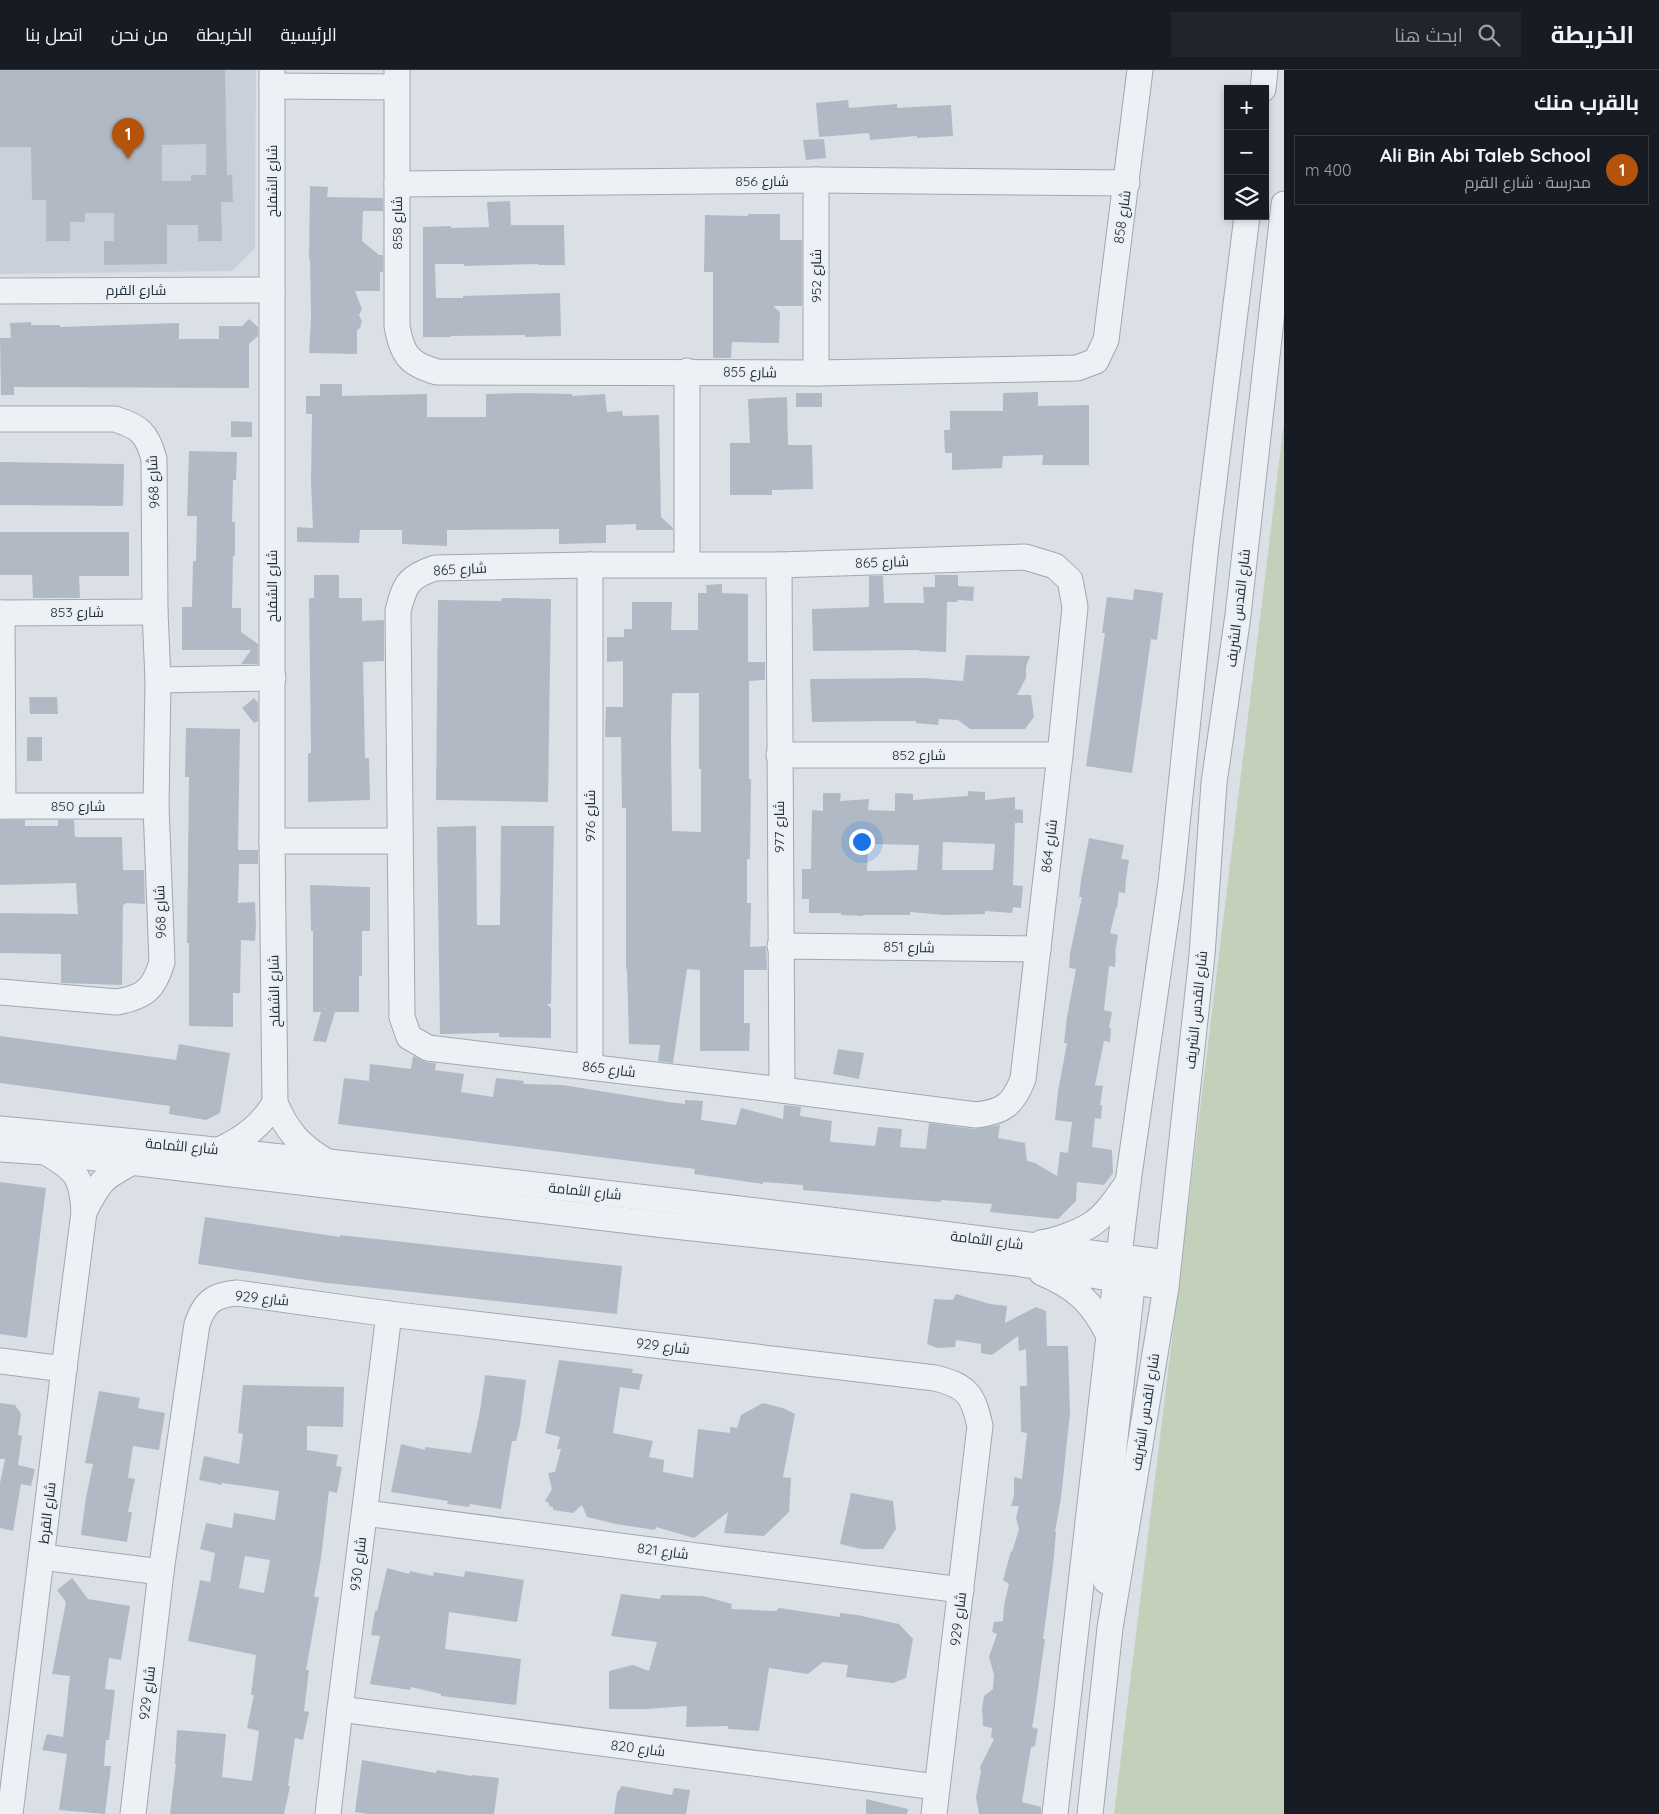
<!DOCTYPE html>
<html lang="ar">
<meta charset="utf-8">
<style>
body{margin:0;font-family:Quicksand,Cairo,sans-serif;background:#20242c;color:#f1f3f6;direction:rtl}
.controls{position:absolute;right:15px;top:15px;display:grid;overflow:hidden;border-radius:0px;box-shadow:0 2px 8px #0003}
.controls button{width:45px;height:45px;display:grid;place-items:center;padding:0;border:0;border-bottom:1px solid #363941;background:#171b24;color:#f1f3f6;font:25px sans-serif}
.you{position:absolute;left:861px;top:771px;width:18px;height:18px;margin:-12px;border:4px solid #fff;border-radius:50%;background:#1a73e8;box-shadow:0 0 0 8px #1a73e833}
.badge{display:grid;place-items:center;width:32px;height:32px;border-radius:50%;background:#b45309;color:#fff;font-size:16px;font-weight:700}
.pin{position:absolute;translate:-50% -41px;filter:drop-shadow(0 1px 2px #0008)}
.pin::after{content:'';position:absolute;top:26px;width:18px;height:15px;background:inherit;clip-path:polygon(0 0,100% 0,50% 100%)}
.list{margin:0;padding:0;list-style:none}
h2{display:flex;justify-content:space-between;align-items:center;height:65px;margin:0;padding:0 20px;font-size:21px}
h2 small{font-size:16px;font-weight:400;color:#9ea1a6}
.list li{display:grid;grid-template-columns:32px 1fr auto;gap:15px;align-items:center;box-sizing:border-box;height:70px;margin:0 10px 10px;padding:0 10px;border:1px solid #363941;border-radius:0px}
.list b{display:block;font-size:19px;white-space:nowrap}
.list p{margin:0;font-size:16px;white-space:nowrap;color:#9ea1a6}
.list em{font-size:16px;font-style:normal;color:#9ea1a6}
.icon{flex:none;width:28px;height:28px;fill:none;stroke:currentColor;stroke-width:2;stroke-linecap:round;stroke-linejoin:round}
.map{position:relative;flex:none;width:1284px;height:1744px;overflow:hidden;direction:ltr}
header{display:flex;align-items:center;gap:30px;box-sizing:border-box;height:70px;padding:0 25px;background:#171b24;border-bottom:1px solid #363941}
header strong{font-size:24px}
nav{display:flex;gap:28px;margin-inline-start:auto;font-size:18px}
.search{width:350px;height:45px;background:#20242c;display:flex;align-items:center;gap:12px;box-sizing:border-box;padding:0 18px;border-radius:0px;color:#9ea1a6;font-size:19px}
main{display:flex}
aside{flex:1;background:#171b24}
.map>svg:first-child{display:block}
.built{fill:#c8d0d9}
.green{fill:#c3d1bb}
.building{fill:#b1bac4;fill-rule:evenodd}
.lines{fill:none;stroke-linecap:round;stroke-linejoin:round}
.minor-casing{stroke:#a0a8b0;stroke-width:27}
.minor{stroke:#edf1f5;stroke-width:25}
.labels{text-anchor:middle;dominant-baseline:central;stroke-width:4;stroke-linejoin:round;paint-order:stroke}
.street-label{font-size:14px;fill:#24303d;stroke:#e9eff4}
</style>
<header>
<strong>الخريطة</strong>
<div class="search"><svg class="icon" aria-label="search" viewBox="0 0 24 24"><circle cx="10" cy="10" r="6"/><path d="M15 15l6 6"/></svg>ابحث هنا</div>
<nav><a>الرئيسية</a><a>الخريطة</a><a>من نحن</a><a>اتصل بنا</a></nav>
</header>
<main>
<aside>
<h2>بالقرب منك<small></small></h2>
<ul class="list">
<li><span class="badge">1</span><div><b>Ali Bin Abi Taleb School</b><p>مدرسة · شارع القرم</p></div><em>400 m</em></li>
</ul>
</aside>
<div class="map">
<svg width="1284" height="1744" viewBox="0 0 1284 1744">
<rect width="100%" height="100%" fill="#dae0e6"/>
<path class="built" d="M0 0H256L255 178 232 201 0 204Z"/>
<path class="green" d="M1284 352V1744H1114Z"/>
<g class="building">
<path d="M0 0H225L227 105H232L233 132H221L222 171H198V155H167V194L104 195V171H114V143H85V152H70V171H46V130H32L31 77H0ZM206 74V105H191V111H162V75Z"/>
<path d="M848 30 849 38 897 34V38L951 35 953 66 917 68V66L870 70 869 63 819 67 816 33Z"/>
<path d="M824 69 826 88 806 90 803 70Z"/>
<path d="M310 116 328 117 327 127 383 128V141H363L362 171 379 185H383V202H380V221H355L362 239 359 245 362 251 360 258 357 260V284L309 283 311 248 310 189H309Z"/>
<path d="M510 131 511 155H564L565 195H538V194L464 196V194H435L436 228H463V226L560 223 561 266 525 267V265L451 266V267H423V157L451 156V158L489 157 487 132Z"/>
<path d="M748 144H780V170H802V236H773L780 242 779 273 732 272 731 288H713V202H704L705 145 748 146Z"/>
<path d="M249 249 258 257V266L249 274V318L14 317V325H1L0 268H11L10 253 31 252V255H60V257L179 253V269H219V256H242Z"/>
<path d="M320 314H342V326L427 324V347H486V324L523 323 572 324V326L605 324 607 342 622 341 623 346 659 345 661 447 673 458V460H636V454L606 455V473L559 474V459L447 460V476L402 474V460H360L359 473 297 472V457L313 458 311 412 312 344H306V326H320Z"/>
<path d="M1038 322V336L1089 335V395H1042L1043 385 1003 386 1002 398 952 400V383H945L944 360H950V341H1003V323Z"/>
<rect x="796" y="323" width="26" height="14"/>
<path d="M787 327 788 375H812L813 419 772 420V425H730V373H750L748 329Z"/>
<path d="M231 351 252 352V367H231Z"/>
<path d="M189 381 237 382 236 410H233L232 452H235V486H233L232 538H241V562L258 574V594H241L251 580H182V537H192L193 491H196L197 446H187Z"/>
<path d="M0 392 124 394 123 436 0 435Z"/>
<path d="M0 462H129V506H79L80 528H33L32 505H0Z"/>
<path d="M314 505H339V528H362V551L384 550V591L363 592 365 688H369L370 730 308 732V683H311L309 528H314Z"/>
<path d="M935 505H958V516L974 517 973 531 958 530 957 532H947L946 582 919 581V580L813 581 812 539 869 537V506H883L884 533H924L923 517H935Z"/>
<path d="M722 514V523L748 524V592H765V610L749 611V709H751L750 789H747V833H751L750 877 766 876 767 900H744V953H750L749 981H700V900L687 899 673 993 658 991 660 975 629 974 627 899H626V738H622L621 667H605L606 637H623V591L607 592V567H624V559H632V532H672L671 560H698V523H707L706 515ZM673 623H699V699H701V762L672 761 671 666 672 625Z"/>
<path d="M1134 519 1163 523 1157 570 1151 569 1132 703 1086 696 1105 563H1102L1107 527 1133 530Z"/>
<path d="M502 528 551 529 548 732 436 730 438 530 501 531Z"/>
<path d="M966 585 1030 586 1026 597V608L1017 625H1031L1034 647 1025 659H970L958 650 939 649 938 655 916 653V651H888L812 652 810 609 923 608 963 611Z"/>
<path d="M29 627H57L58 644H30Z"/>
<path d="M254 628 258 633V651L254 653 242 638Z"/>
<path d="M186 658 240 659 238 780H258V794H239L238 833 255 832 256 856 255 871 241 870 240 923H233V957L189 956V873H187L189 707H185Z"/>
<rect x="27" y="667" width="15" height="24"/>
<path d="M968 721 985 722V730L1015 727V739L1023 740V753H1015L1013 815 1023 816 1021 838 1013 837 1012 843 985 841V844L944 845 910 842V845H863V846L841 845V843H809V829H802V799H811L812 740 823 741V723H841L840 731 869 729 868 740 895 741V723L913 724V730L968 726ZM943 772 995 774 993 800H942ZM868 774 919 775 917 800 867 801Z"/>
<path d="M0 750H25V756H58V750H74L75 767H122L123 800H144L145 834 127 833 123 835 122 915 61 913V884L0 883V843L78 844 76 813 0 815Z"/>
<path d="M476 756 477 855H500L501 756H554L551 934H547L551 938V968L499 967V963L440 964 437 757Z"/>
<path d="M1089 768 1124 775 1121 789 1129 790 1126 809 1125 823 1119 822 1117 838H1116L1110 863 1118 865 1115 883H1116L1115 897 1109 896 1104 940 1112 942 1109 958H1111L1110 972 1104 971 1095 1015 1103 1016 1100 1035H1102L1101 1049 1095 1048 1092 1077 1112 1080 1113 1103 1104 1115 1077 1112 1076 1131 1058 1149 990 1142 992 1134 941 1130V1132L904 1129 803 1120V1115L763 1112V1114L694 1104 695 1099 338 1054 344 1008 369 1011 370 994 411 999 413 986 426 992 436 993 435 1000 464 1004 461 1022 493 1027 496 1008 524 1011 523 1014 563 1015 668 1032 685 1034V1030L703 1031 701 1050 736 1055 741 1038 783 1049 784 1035 801 1037 800 1046 832 1051 830 1071 832 1072 875 1076 878 1057 902 1059 900 1077 926 1079 929 1053 974 1059 1000 1055 998 1068 1025 1073 1027 1091 1035 1093 1057 1106 1060 1082 1068 1083 1072 1052 1055 1050 1058 1021 1067 973H1064L1067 947 1076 899 1069 898 1070 883 1082 827H1079L1081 810Z"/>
<path d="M310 815 370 817V861H362V906H359V942H335L326 972 313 971 321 942H313V861H311Z"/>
<path d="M0 966 176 990 179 974 230 983 220 1043 206 1050 169 1044 170 1036 0 1013Z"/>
<path d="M838 979 864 983 859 1009 833 1004Z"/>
<path d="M0 1112 46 1118 27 1268 0 1264Z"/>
<path d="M205 1147 340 1167V1165L622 1196 617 1244 327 1213 198 1194Z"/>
<path d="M956 1224 990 1234 1007 1236 1005 1253 1036 1237 1046 1241 1047 1276H1068L1070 1343 1061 1428 1055 1462H1056L1053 1496 1043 1569H1045L1034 1647 1032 1657 1038 1659 1035 1676 1031 1677 1022 1732 1041 1737V1744H979L976 1727 981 1701 980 1697 994 1669 991 1667 992 1658 983 1656 982 1639 984 1626 993 1619 994 1605 989 1587 997 1564 992 1562 994 1552 1003 1551 1004 1535 1009 1514 1003 1510 1011 1481 1012 1482 1019 1459 1016 1448 1019 1436H1011L1014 1426V1407L1022 1409 1027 1363 1021 1362 1020 1316H1027L1026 1279 1019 1281 1018 1266 992 1285 981 1283V1274L956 1270 955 1277 937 1278 927 1274 934 1229 953 1230Z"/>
<path d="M559 1290 633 1299 632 1303 643 1304 639 1320 620 1317 613 1363 653 1371 649 1387 664 1390 663 1402 693 1408 698 1359 730 1363V1357L737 1358 741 1345 763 1333 783 1338 795 1344 783 1407 791 1408 789 1442 764 1466 724 1463 728 1442 694 1468 656 1457 655 1460 616 1454 587 1447 582 1435 573 1443 553 1440V1437L549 1436V1433L545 1431 552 1419 548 1403 555 1402 561 1379H557L560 1367 545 1363Z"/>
<path d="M485 1305 526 1310 520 1355 516 1371H512L501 1439 470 1434 469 1437 447 1434 448 1431 391 1422 401 1374 425 1380V1377L471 1383 480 1341Z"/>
<path d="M243 1315 344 1317 343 1357 307 1356V1380L338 1385 336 1396 342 1397 337 1423 329 1421 321 1488 314 1527H319L306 1600H309L304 1641 309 1642 303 1670 295 1668 288 1716H290L284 1744H170L176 1694H175L177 1660 226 1664 222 1707 252 1711 259 1661 247 1658 254 1625H251L256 1585 188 1571 200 1510 210 1512 215 1483 200 1479 206 1453 232 1458 234 1443 275 1450 279 1421 222 1413V1415L199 1410 204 1386 239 1394 243 1364 238 1363ZM245 1486 270 1490 264 1523 239 1518Z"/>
<path d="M99 1321 140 1328 138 1338 165 1343 159 1380 133 1376 128 1408 135 1409 128 1442H132L127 1472 81 1465 86 1427 93 1394 85 1393Z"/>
<path d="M0 1333 15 1335 21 1344 18 1365 22 1366 18 1395 35 1399 31 1416 21 1414 13 1461 0 1458V1413L5 1389H0Z"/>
<path d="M851 1423 893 1431 896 1459 883 1479H861L840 1474Z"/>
<path d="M387 1498 409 1504 410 1501 433 1506 434 1502 464 1507 465 1501 524 1510 517 1552 449 1542 445 1579 521 1589 516 1635 441 1626V1624L411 1617 410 1620 370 1614 380 1566 371 1565 375 1541H377Z"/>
<path d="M72 1508 88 1529 130 1536 121 1590 109 1588 105 1619 115 1620 109 1670H106L104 1696H111L105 1744 59 1740 67 1684 42 1680 47 1664 63 1667 70 1606 52 1604 66 1532 57 1520Z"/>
<path d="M621 1524 660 1529 661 1525 703 1526 732 1534 731 1539 776 1541 779 1538 840 1547V1543L857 1545 899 1554 913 1569 906 1608 893 1613 846 1607 848 1595 823 1592 808 1604 769 1598 759 1661 728 1659V1656L686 1657 687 1636 647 1639H609V1601L633 1595 649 1601 657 1572 611 1566Z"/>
<path d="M362 1690 436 1703 437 1700 472 1706V1705L499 1708 494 1744H368L355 1742Z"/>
<path d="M622 1716 672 1725 674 1718 690 1720 686 1744H614L617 1723Z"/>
<path d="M866 1729 908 1739 907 1744H866Z"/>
</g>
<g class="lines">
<defs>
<g id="minor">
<path d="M272 0V771L275 1033C287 1061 300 1076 326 1091"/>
<path d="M397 0V256C402 285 409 294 437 302L816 303 1077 298 1096 291 1106 270 1140 0"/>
<path d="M272 16 397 17"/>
<path d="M1263 19 1265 0"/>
<path d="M397 114 816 110 1127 113"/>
<path d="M0 221 272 220"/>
<path d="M816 303V110"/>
<path d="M0 349H115C140 357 147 363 154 389L155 542 158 610 156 736 162 892C154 919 145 927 117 932L0 922"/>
<path d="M1025 487 1055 496 1070 510 1075 537 1060 685 1023 1009C1013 1035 1003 1042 976 1045L782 1020 428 978 409 967 402 947 398 541C405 514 408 507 435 498L590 495H779Z"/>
<path d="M687 494V301"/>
<path d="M779 495 782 1020"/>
<path d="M0 543 155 542"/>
<path d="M2 543 3 736"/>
<path d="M158 610 273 608"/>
<path d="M779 685H1060"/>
<path d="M0 736H156"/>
<path d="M272 771H400"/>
<path d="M780 876 1038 879"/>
<path d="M590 997V495"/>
<path d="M0 1059C390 1095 779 1142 1168 1193"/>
<path d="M0 1079 45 1082 665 1155 1016 1193 1166 1217"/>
<path d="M221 1079C245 1068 261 1055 275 1033"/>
<path d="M84 1142C100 1111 102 1108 133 1092"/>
<path d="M1041 1173C1056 1171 1080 1162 1092 1154 1107 1144 1118 1126 1128 1112"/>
<path d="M1042 1203C1076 1217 1093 1233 1109 1266"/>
<path d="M0 1291 64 1299"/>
<path d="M365 1443 961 1520"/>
<path d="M42 1487 161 1502"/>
<path d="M1106 1511V1448L1131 1225"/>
<path d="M340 1639 936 1717"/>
<path d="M10 1744 64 1299 84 1142C82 1108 77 1100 47 1083"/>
<path d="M133 1744 161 1502 197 1254C205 1231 214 1225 237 1223L389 1244 935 1308C967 1316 973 1324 980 1356L934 1744"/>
<path d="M328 1744 340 1639 389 1244"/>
<path d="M1055 1744 1109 1266 1128 1112 1171 813 1206 475 1247 146"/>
<path d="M1090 1744 1110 1558 1166 1217 1202 885 1214 713 1238 545 1284 134"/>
</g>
</defs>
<use href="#minor" class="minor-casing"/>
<use href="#minor" class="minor"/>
</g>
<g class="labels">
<g class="street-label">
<text transform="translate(272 111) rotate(-90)">شارع الشفلح</text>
<text x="762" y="111">شارع 856</text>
<text transform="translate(1122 147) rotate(-82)">شارع 858</text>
<text transform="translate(397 153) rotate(-90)">شارع 858</text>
<text transform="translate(816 206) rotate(-90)">شارع 952</text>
<text x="136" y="220">شارع القرم</text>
<text transform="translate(750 302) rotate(1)">شارع 855</text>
<text transform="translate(153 412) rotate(-93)">شارع 968</text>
<text transform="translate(882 492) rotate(-2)">شارع 865</text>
<text transform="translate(460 499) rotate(-3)">شارع 865</text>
<text transform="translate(272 516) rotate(-90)">شارع الشفلح</text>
<text transform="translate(1238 538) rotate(-83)">شارع القدس الشريف</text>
<text x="77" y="542">شارع 853</text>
<text x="919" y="685">شارع 852</text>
<text x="78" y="736">شارع 850</text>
<text transform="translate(590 746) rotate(-90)">شارع 976</text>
<text transform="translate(779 757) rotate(-90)">شارع 977</text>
<text transform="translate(1049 776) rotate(-83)">شارع 864</text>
<text transform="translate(160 842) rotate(-92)">شارع 968</text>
<text transform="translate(909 877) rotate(1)">شارع 851</text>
<text transform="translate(274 921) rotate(-91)">شارع الشفلح</text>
<text transform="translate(1196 940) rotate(-84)">شارع القدس الشريف</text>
<text transform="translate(609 999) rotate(7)">شارع 865</text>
<text transform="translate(182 1076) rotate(5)">شارع الثمامة</text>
<text transform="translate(585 1121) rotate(6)">شارع الثمامة</text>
<text transform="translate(987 1170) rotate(7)">شارع الثمامة</text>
<text transform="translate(262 1228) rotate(6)">شارع 929</text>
<text transform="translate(663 1276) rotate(7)">شارع 929</text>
<text transform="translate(1145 1342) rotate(-81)">شارع القدس الشريف</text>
<text transform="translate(47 1443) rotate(-83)">شارع القرط</text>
<text transform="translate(663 1481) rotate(7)">شارع 821</text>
<text transform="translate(358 1494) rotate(-83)">شارع 930</text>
<text transform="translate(958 1549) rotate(-83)">شارع 929</text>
<text transform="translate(147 1623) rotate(-83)">شارع 929</text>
<text transform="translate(638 1678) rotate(7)">شارع 820</text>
</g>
</g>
</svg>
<div class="controls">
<button>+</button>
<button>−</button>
<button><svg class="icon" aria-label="layers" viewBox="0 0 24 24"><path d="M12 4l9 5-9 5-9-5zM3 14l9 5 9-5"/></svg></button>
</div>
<div class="you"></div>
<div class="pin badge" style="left:128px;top:89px">1</div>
</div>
</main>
